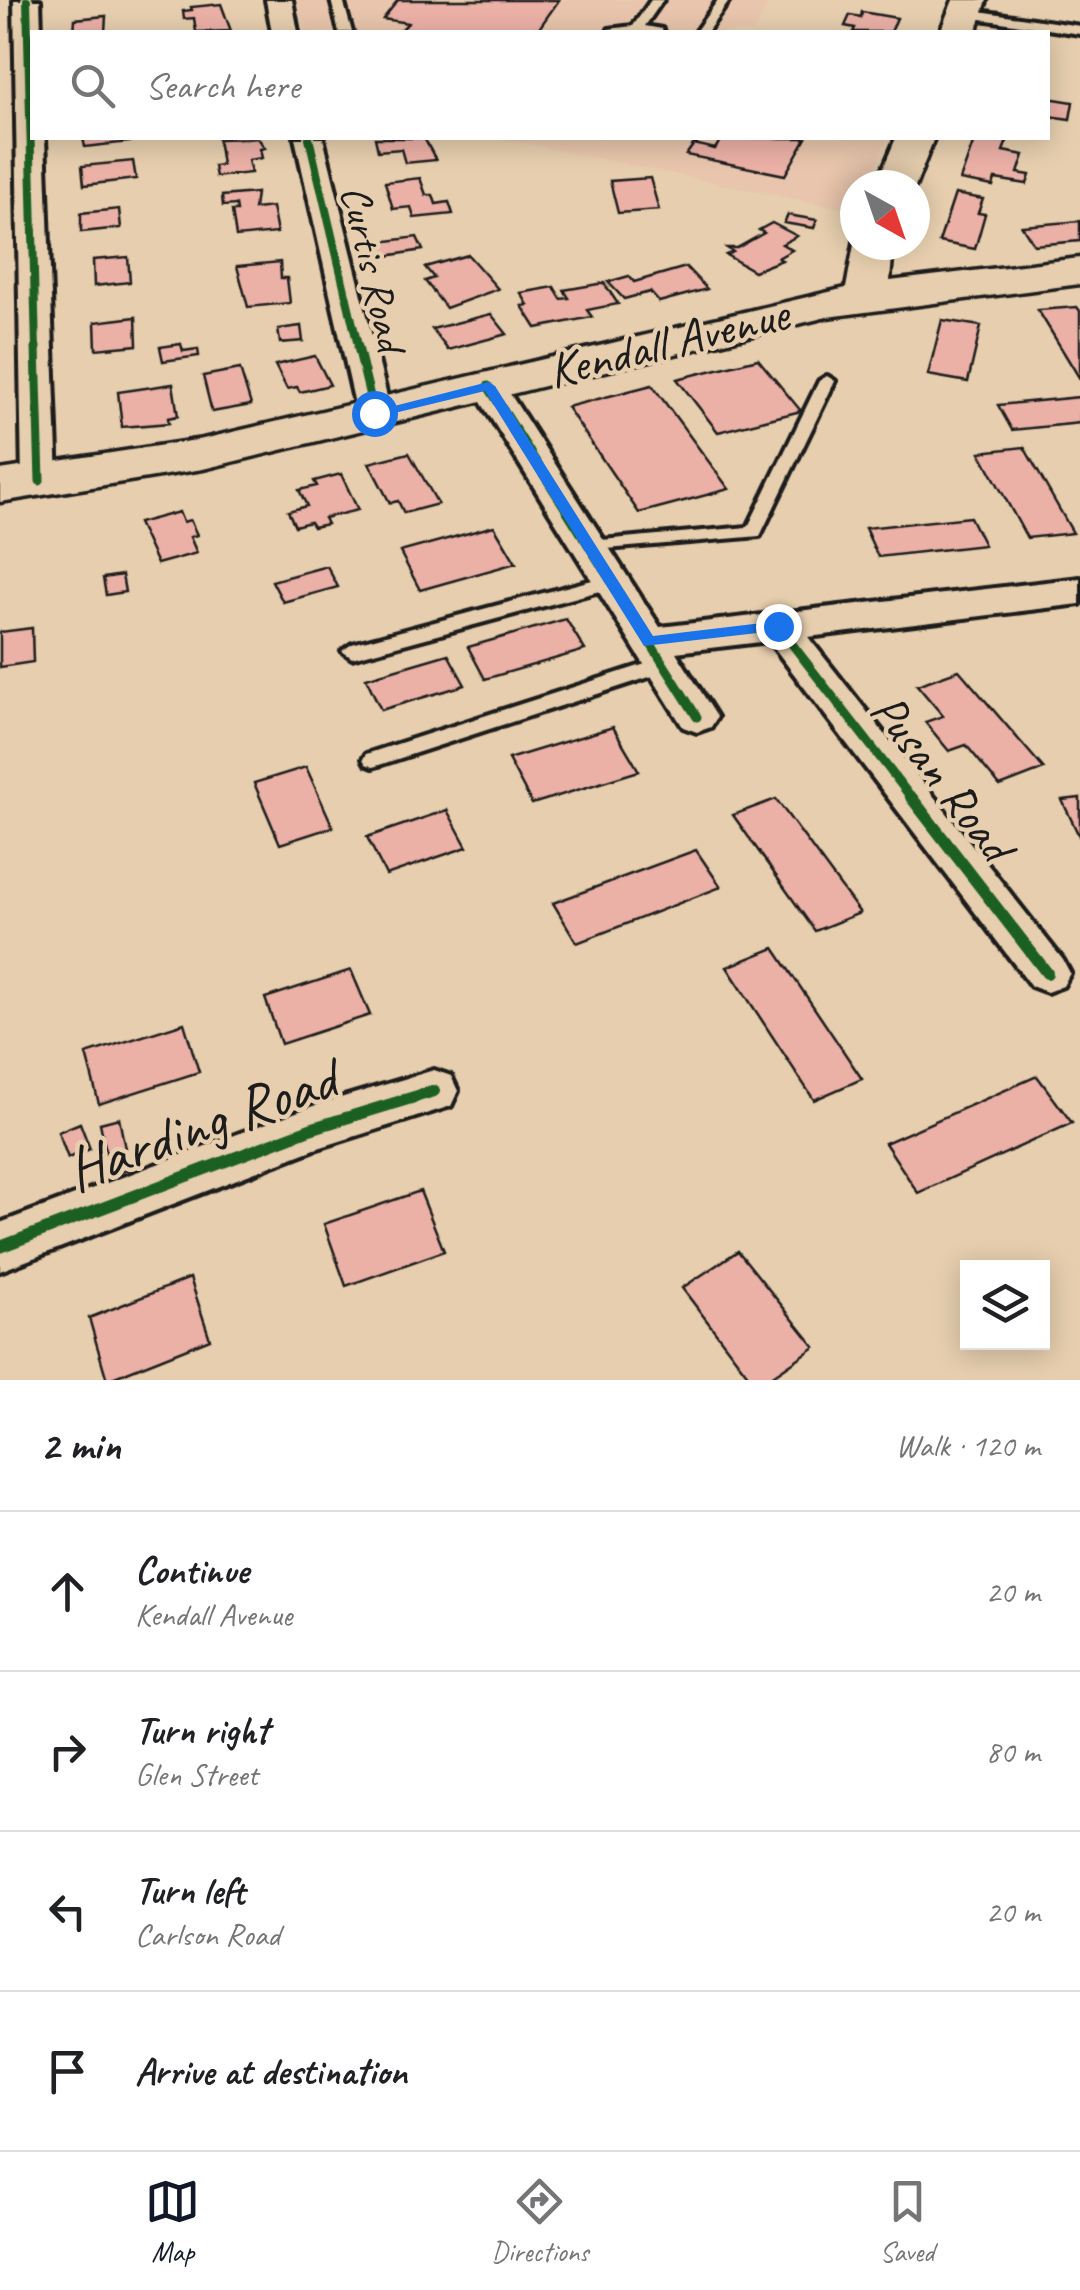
<!DOCTYPE html>
<meta charset="utf-8">
<style>
body{margin:0;font-family:Caveat,sans-serif;background:#f6f6f6;color:#202124}
.controls{position:absolute;right:30px;bottom:30px;display:grid;overflow:hidden;border-radius:0px;box-shadow:0 5px 25px #0003}
.controls button{width:90px;height:90px;display:grid;place-items:center;padding:0;border:0;border-bottom:2px solid #e0e0e0;background:#fff;color:#202124;font:50px sans-serif}
.compass{position:absolute;left:840px;top:170px;width:90px;height:90px;border-radius:50%;background:#fff;box-shadow:0 5px 25px #0003;rotate:140deg}
.stop{position:absolute;width:30px;height:30px;margin:-22px;border:8px solid #1a73e8;border-radius:50%;background:#fff}
.stop.end{background:#1a73e8;border-color:#fff;box-shadow:0 2px 10px #0008}
.list{margin:0;padding:0;list-style:none}
h2{display:flex;justify-content:space-between;align-items:center;height:130px;margin:0;padding:0 40px;font-size:42px}
h2 small{font-size:32px;font-weight:400;color:#757577}
.list li{display:grid;grid-template-columns:65px 1fr auto;gap:30px;align-items:center;box-sizing:border-box;height:160px;padding:0 40px;border-top:2px solid #e0e0e0}
.list b{display:block;font-size:38px;white-space:nowrap}
.list p{margin:0;font-size:32px;white-space:nowrap;color:#757577}
.list em{font-size:32px;font-style:normal;color:#757577}
.icon{flex:none;width:55px;height:55px;fill:none;stroke:currentColor;stroke-width:2;stroke-linecap:round;stroke-linejoin:round}
.map{position:relative;flex:none;width:1080px;height:1380px;overflow:hidden}
.search{position:absolute;background:#fff;box-shadow:0 5px 25px #0003;left:30px;right:30px;top:30px;height:110px;display:flex;align-items:center;gap:25px;box-sizing:border-box;padding:0 35px;border-radius:0px;color:#757577;font-size:38px}
.sheet{height:770px;background:#fff}
nav{display:flex;justify-content:space-around;align-items:center;box-sizing:border-box;height:140px;border-top:2px solid #e0e0e0;background:#fff;font-size:28px;color:#757577}
nav a{display:grid;justify-items:center;gap:5px}
nav .on{color:#111827}
.map>svg:first-child{display:block}
.built{fill:#e8c5ac}
.building{fill:#ebb0a6;stroke:#1c1c1c;stroke-width:2.5}
.lines{fill:none;stroke-linecap:round;stroke-linejoin:round}
.lane-casing{stroke:#1c1c1c;stroke-width:8}
.street-casing{stroke:#1c1c1c;stroke-width:8}
.secondary-casing{stroke:#1c1c1c;stroke-width:7}
.lane{fill:#e6ceae;fill-rule:evenodd}
.street{fill:#e6ceae;fill-rule:evenodd}
.secondary{fill:#e6ceae;fill-rule:evenodd}
.cycleway-far2-casing{stroke:#e6ceae;stroke-width:12}
.cycleway-far1-casing{stroke:#e6ceae;stroke-width:15}
.cycleway-casing{stroke:#e6ceae;stroke-width:19}
.cycleway-far2{stroke:#1b5e20;stroke-width:8}
.cycleway-far1{stroke:#1b5e20;stroke-width:9}
.cycleway{stroke:#1b5e20;stroke-width:12}
.route{fill:#1a73e8}
.labels{text-anchor:middle;dominant-baseline:central;stroke-width:9;stroke-linejoin:round;paint-order:stroke}
.far-street-label{font-size:42px;fill:#1c1c1c;stroke:#e6ceae}
.street-label{font-size:50px;fill:#1c1c1c;stroke:#e6ceae}
.near-street-label{font-size:60px;fill:#1c1c1c;stroke:#e6ceae}
</style>
<div class="map">
<svg width="1080" height="1380" viewBox="0 0 1080 1380">
<rect width="100%" height="100%" fill="#e6ceae"/>
<filter id="ink" filterUnits="userSpaceOnUse"><feTurbulence type="fractalNoise" baseFrequency=".01" numOctaves="2"/><feDisplacementMap in="SourceGraphic" scale="20" xChannelSelector="R" yChannelSelector="G"/><feConvolveMatrix kernelMatrix="1 2 1 2 8 2 1 2 1" color-interpolation-filters="sRGB"/></filter>
<g filter="url(#ink)">
<g class="built">
<path d="M296 0H770L754 32H305Z"/>
<path d="M498 138H887L868 185H855V211Z"/>
</g>
<g class="building">
<path d="M398 0H559L538 30 530 32H399L408 23 383 19Z"/>
<path d="M221 4 231 31 196 32 194 18 184 19 183 11 192 10 191 7Z"/>
<path d="M862 12 897 18 891 32H853L855 28 845 26 850 15 861 17Z"/>
<path d="M106 16 105 32H74L75 19Z"/>
<path d="M1048 98 1073 102 1070 119 1048 116Z"/>
<path d="M83 138H129L130 142 85 147Z"/>
<path d="M258 138 265 148 260 149 262 158 248 160 251 173 216 177 214 166 222 165 218 139Z"/>
<path d="M375 138H424L436 160 405 163 401 149 378 151Z"/>
<path d="M722 138H806L785 175 686 155 694 144 715 149Z"/>
<path d="M975 138 1007 141 1003 151 1024 155 1018 173 1030 175 1027 184 995 179 993 186 960 180Z"/>
<path d="M133 161 136 179 84 185 82 166Z"/>
<path d="M420 178 426 195H433L436 204 449 202 453 214 414 218 411 207 393 209 385 182Z"/>
<path d="M650 178 659 210 618 213 610 181Z"/>
<path d="M256 193 254 209 272 207 277 233 236 237 232 211H237L236 205 223 206 222 196Z"/>
<path d="M955 194 983 199 978 213 985 214 975 249 939 242Z"/>
<path d="M119 209 121 228 81 232V213Z"/>
<path d="M788 215 817 220 814 228 784 223Z"/>
<path d="M1080 221V241L1034 245 1022 226Z"/>
<path d="M772 223 797 236 782 244 792 250 778 258 782 260 754 271 726 255 733 252 727 248H737L764 233 759 230Z"/>
<path d="M417 237 423 250 386 256 380 242Z"/>
<path d="M468 255 498 289 446 308 425 281 434 278 425 267Z"/>
<path d="M128 257 130 282 94 286 93 260Z"/>
<path d="M280 262 281 278H287L290 303 248 307 237 266Z"/>
<path d="M686 267 707 289 659 302 650 292 624 299 608 282 629 276 634 282Z"/>
<path d="M604 283 618 304 587 310 592 317 536 328 522 306 528 305 521 293 554 287 561 299 569 298 564 290Z"/>
<path d="M1077 307 1080 311V379L1038 310Z"/>
<path d="M491 314 507 334 448 350 432 329Z"/>
<path d="M136 317 137 345 96 349 95 322Z"/>
<path d="M942 320 981 326 968 382 928 375Z"/>
<path d="M301 326 303 341 280 343 278 329Z"/>
<path d="M181 344 183 351 198 349 199 356 163 361 160 347Z"/>
<path d="M315 356 330 385 300 392 297 387 287 389 275 365Z"/>
<path d="M758 359 801 411 718 432 677 379Z"/>
<path d="M240 369 251 405 212 412 203 376Z"/>
<path d="M173 384 178 416 168 418 169 423 122 427 118 392Z"/>
<path d="M652 385 729 489 639 513 567 407Z"/>
<path d="M1080 397V423L1012 430 998 405Z"/>
<path d="M1024 447 1073 533 1027 538 980 452Z"/>
<path d="M409 453 438 504 404 513 398 501 390 503 369 463Z"/>
<path d="M341 474 358 510 324 518 327 524 313 527 310 522 295 526 288 511 307 506 299 490 317 486 314 481Z"/>
<path d="M179 512 183 522 190 520 197 535 190 537 197 553 157 564 138 523Z"/>
<path d="M970 517 984 545 878 557 865 528Z"/>
<path d="M494 526 516 563 420 590 400 552Z"/>
<path d="M327 566 338 587 283 602 272 581Z"/>
<path d="M122 575 125 592 106 595 103 578Z"/>
<path d="M566 619 585 650 485 679 468 647Z"/>
<path d="M32 628 33 662 0 667V632Z"/>
<path d="M448 654 465 685 381 710 366 678Z"/>
<path d="M959 670 1044 769 1000 786 966 745 949 751 925 722 943 716 917 685Z"/>
<path d="M613 727 639 771 532 804 508 759Z"/>
<path d="M306 767 333 827 280 844 254 783Z"/>
<path d="M1080 798V838L1062 800Z"/>
<path d="M776 799 860 913 815 931 733 815Z"/>
<path d="M447 810 467 847 386 875 367 837Z"/>
<path d="M696 850 721 887 577 943 553 903Z"/>
<path d="M774 948 862 1079 814 1100 727 967Z"/>
<path d="M351 970 370 1015 281 1044 265 998Z"/>
<path d="M184 1023 199 1072 99 1104 86 1054Z"/>
<path d="M1037 1076 1072 1123 918 1193 885 1143Z"/>
<path d="M119 1118 129 1169 111 1175 100 1123Z"/>
<path d="M80 1123 90 1149 68 1158 58 1132Z"/>
<path d="M420 1191 444 1251 346 1286 324 1224Z"/>
<path d="M738 1251 815 1347 767 1380H752L682 1288Z"/>
<path d="M190 1278 210 1339 107 1380 89 1318Z"/>
</g>
<g class="lines">
<defs>
<g id="lane">
<path d="M331 0H343L352 32H339Z"/>
<path d="M651 0H663L645 26 662 29 663 32H608L609 29 633 26Z"/>
<path d="M718 0H730L707 32H695Z"/>
<path d="M966 9 1080 26V34L961 16 960 13Z"/>
<path d="M827 376 835 381 760 536 583 551 581 547 583 543 590 541 748 527 819 381Z"/>
<path d="M611 575 620 581 618 586 352 658 342 651 352 644Z"/>
<path d="M664 658 674 665 671 670 373 767 366 764 363 759 366 754Z"/>
</g>
<g id="street">
<path d="M14 0H40L41 32H32V138H45L58 481 53 489 40 492 27 489 22 481Z"/>
<path d="M266 0H292L298 32H272Z"/>
<path d="M295 138H323L391 413 386 420 374 423 362 420 357 413Z"/>
<path d="M488 376 500 379 505 386 660 627 1080 578V604L808 637 1063 960 1070 973 1063 986 1047 992 1031 986 769 641 676 652 717 717 711 727 697 732 683 727 471 386 476 379Z"/>
<path d="M434 1070 451 1076 458 1091 451 1106 315 1149 0 1271V1223L310 1107Z"/>
</g>
<g id="secondary">
<path d="M953 0H987L976 32H940Z"/>
<path d="M896 138H934L915 187 876 185Z"/>
<path d="M855 239V245H893L890 281 1080 258V284L827 317 203 469 0 502V470L203 439 846 288Z"/>
</g>
</defs>
<use href="#lane" class="lane-casing"/>
<use href="#street" class="street-casing"/>
<use href="#secondary" class="secondary-casing"/>
<use href="#lane" class="lane"/>
<use href="#street" class="street"/>
<use href="#secondary" class="secondary"/>
<defs>
<g id="cycleway-far2">
<path d="M27 0 36 350"/>
<path d="M309 138 359 350"/>
</g>
<g id="cycleway-far1">
<path d="M36 347 40 481"/>
<path d="M358 347 374 413"/>
<path d="M488 386 697 717"/>
<path d="M778 626 913 800"/>
</g>
<g id="cycleway">
<path d="M911 797 1047 973"/>
<path d="M0 1247 310 1129 434 1091"/>
</g>
</defs>
<use href="#cycleway-far2" class="cycleway-far2-casing"/>
<use href="#cycleway-far1" class="cycleway-far1-casing"/>
<use href="#cycleway" class="cycleway-casing"/>
<use href="#cycleway-far2" class="cycleway-far2"/>
<use href="#cycleway-far1" class="cycleway-far1"/>
<use href="#cycleway" class="cycleway"/>
</g>
</g>
<path class="route" d="M488 382 495 386 653 636 778 621 786 626 783 630 644 646 485 391 374 418 367 413Z"/>
<g class="labels">
<g class="far-street-label">
<text transform="translate(373 268) rotate(77)">Curtis Road</text>
</g>
<g class="street-label">
<text transform="translate(668 342) rotate(-14)">Kendall Avenue</text>
<text transform="translate(942 777) rotate(52)">Pusan Road</text>
</g>
<g class="near-street-label">
<text transform="translate(201 1124) rotate(-20)">Harding Road</text>
</g>
</g>
</svg>
<div class="controls">
<button><svg class="icon" aria-label="layers" viewBox="0 0 24 24"><path d="M12 4l9 5-9 5-9-5zM3 14l9 5 9-5"/></svg></button>
</div>
<svg class="compass" viewBox="-18 -18 36 36"><path d="M0-13l5 13h-10z" fill="#e53935"/><path d="M0 13l5-13h-10z" fill="#757577"/></svg>
<div class="stop" style="left:374px;top:413px"></div>
<div class="stop end" style="left:778px;top:626px"></div>
<div class="search"><svg class="icon" aria-label="search" viewBox="0 0 24 24"><circle cx="10" cy="10" r="6"/><path d="M15 15l6 6"/></svg>Search here</div>
</div>
<section class="sheet">
<h2>2 min<small>Walk · 120 m</small></h2>
<ul class="list">
<li><svg class="icon" aria-label="ahead" viewBox="0 0 24 24"><path d="M12 20V5M6 11l6-6 6 6"/></svg><div><b>Continue</b><p>Kendall Avenue</p></div><em>20 m</em></li>
<li><svg class="icon" aria-label="right" viewBox="0 0 24 24"><path d="M7 20v-9h11M14 6l5 5-5 5"/></svg><div><b>Turn right</b><p>Glen Street</p></div><em>80 m</em></li>
<li><svg class="icon" aria-label="left" viewBox="0 0 24 24"><path d="M17 20v-9H6M10 6l-5 5 5 5"/></svg><div><b>Turn left</b><p>Carlson Road</p></div><em>20 m</em></li>
<li><svg class="icon" aria-label="arrive" viewBox="0 0 24 24"><path d="M6 21V4h12l-3 4 3 4H6"/></svg><div><b>Arrive at destination</b></div></li>
</ul>
</section>
<nav>
<a class="on"><svg class="icon" aria-label="map" viewBox="0 0 24 24"><path d="M3 6l6-2 6 2 6-2v14l-6 2-6-2-6 2zM9 4v14M15 6v14"/></svg>Map</a>
<a><svg class="icon" aria-label="directions" viewBox="0 0 24 24"><path d="M12 3l9 9-9 9-9-9zM9 14v-3h6M13 9l2 2-2 2"/></svg>Directions</a>
<a><svg class="icon" aria-label="saved" viewBox="0 0 24 24"><path d="M7 4h10v16l-5-4-5 4z"/></svg>Saved</a>
</nav>
